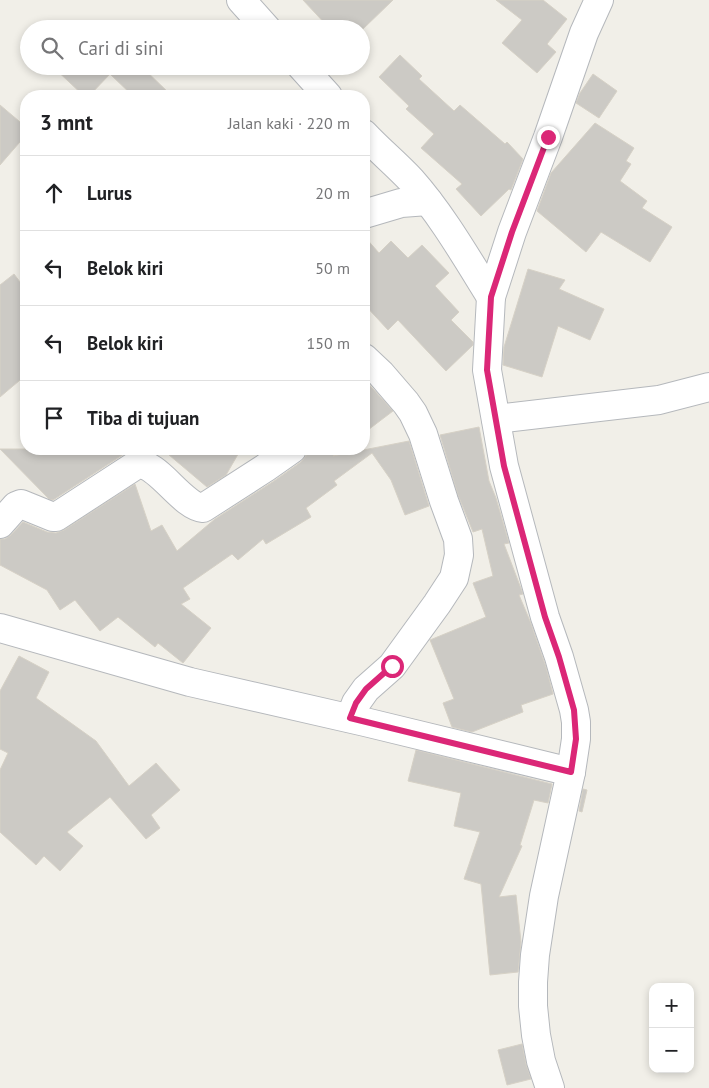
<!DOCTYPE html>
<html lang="id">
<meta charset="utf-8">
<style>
body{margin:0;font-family:"PT Sans",sans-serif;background:#f6f6f6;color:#202124}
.controls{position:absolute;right:15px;bottom:15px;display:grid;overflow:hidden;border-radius:10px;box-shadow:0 2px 8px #0003}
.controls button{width:45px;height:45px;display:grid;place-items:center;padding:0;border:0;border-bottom:1px solid #e0e0e0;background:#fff;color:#202124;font:25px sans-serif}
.stop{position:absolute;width:15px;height:15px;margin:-11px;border:4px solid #db2777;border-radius:50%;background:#fff}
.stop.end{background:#db2777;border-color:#fff;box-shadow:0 1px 5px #0008}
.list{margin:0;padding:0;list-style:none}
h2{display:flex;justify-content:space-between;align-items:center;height:65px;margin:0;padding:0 20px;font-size:21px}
h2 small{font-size:16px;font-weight:400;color:#757577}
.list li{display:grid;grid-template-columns:32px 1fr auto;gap:15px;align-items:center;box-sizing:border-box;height:75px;padding:0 20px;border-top:1px solid #e0e0e0}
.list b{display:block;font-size:19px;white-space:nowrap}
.list em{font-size:16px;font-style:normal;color:#757577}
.icon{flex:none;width:28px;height:28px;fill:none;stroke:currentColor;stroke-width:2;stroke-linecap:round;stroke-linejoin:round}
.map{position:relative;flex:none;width:709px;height:1088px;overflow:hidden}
.search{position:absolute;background:#fff;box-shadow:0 2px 8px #0003;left:20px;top:20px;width:350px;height:55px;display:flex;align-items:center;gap:12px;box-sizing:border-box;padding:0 18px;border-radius:28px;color:#757577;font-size:19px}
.panel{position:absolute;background:#fff;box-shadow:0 2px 8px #0003;left:20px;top:90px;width:350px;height:365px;border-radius:20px}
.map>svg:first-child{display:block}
.building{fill:#cccac5;stroke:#d6d1c6}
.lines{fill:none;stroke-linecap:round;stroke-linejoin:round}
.minor-casing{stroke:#b5b8bc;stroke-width:30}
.minor{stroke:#fff;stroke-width:28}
.route{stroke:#db2777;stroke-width:6}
</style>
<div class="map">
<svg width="709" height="1088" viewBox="0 0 709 1088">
<rect width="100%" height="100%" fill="#f1efe8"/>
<g class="building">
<path d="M303 0H393L363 29H330Z"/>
<path d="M496 0H543L567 19 547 44 556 52 537 73 502 43 522 20Z"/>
<path d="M400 55 422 76 419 79 454 111 460 105 505 144 507 142 523 159 511 190 509 189 481 216 456 189 462 184 421 148 434 134 406 109 409 106 379 77Z"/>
<path d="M52 66H141L172 96H133L110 74 89 96H84Z"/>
<path d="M593 74 617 91 599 118 576 103 580 93Z"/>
<path d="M0 105 26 127V135L0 165Z"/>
<path d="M595 123 634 148 626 161 631 164 620 181 647 201 642 208 672 227 650 262 601 232 586 252 537 211 551 173Z"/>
<path d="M364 236 379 253 391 241 408 258 422 245 449 273 435 286 459 312 451 320 473 342V345L446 371 398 320 388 330 364 304Z"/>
<path d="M528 269 565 280 559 289 604 309 590 340 558 326 542 377 503 365 504 347Z"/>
<path d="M14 274 26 290V375L0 397V285Z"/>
<path d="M364 379 393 411 364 433Z"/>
<path d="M479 427 489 481 496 498 509 543 504 544 522 591 523 594 519 595 530 621 546 667 553 694 521 705 523 712 472 732 452 727 443 703 454 699 430 640 486 617 473 583 493 576 482 529 473 532 458 495 440 435Z"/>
<path d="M409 441 429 506 405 515 391 480 372 453 334 481 337 485 306 508 311 517 266 544 263 539 238 560 232 554 183 588 190 599 181 604 211 628 183 663 158 643 155 647 118 617 100 631 75 600 60 610 47 590 0 565V539H5L11 535 23 522 47 532 56 533 64 530 135 484 151 531 162 525 177 551 215 519 274 481 301 462 306 456 307 449H343L333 456Z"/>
<path d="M0 449H149L147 450 137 449 127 452 53 500 49 499Z"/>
<path d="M162 449H241L226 475 207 487Z"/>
<path d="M19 656 49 672 36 698 96 741 129 786 156 763 180 790 151 815 160 828 146 839 110 797 67 832 83 846 60 871 44 856 36 865 0 832V770L8 753 0 749V691Z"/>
<path d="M416 750 552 784 548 803 534 800 520 845 522 846 499 897 516 895 521 942 518 972 490 975 481 884 464 879 480 832 454 826 461 793 408 781Z"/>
<path d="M583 789 587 790 582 812 579 811Z"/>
<path d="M522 1044 526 1064 531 1079 507 1085 498 1050Z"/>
</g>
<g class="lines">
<defs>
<g id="minor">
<path d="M241 0 267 29"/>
<path d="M301 66 328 96"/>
<path d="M364 134C379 150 396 164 411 180 442 215 466 257 491 297"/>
<path d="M364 214 401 203 428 201"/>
<path d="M496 419 659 400 709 387"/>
<path d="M0 524 16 506 21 504 53 517H56L136 465C157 460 181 506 203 508L265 468 292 449"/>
<path d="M0 628 190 682 365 722 571 772"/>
<path d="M350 718 356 703 366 689 392 666 437 604 454 578 459 555 458 539 444 501 423 434 413 413 406 403 381 374 364 358"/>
<path d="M550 1088 541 1061 536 1035 533 1006V982L535 955 544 896 571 772 576 739V722L574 710 559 657 545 617 504 466 487 370 491 297 512 232 548 137 584 33 599 0"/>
</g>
</defs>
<use href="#minor" class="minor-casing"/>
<use href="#minor" class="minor"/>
</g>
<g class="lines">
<path class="route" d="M392 666 366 689 356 703 350 718 571 772 576 739 574 710 559 657 545 617 504 466 487 370 491 297 512 232 548 137"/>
</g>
</svg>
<div class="controls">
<button>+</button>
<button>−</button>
</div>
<div class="stop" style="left:392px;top:666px"></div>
<div class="stop end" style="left:548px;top:137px"></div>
<div class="search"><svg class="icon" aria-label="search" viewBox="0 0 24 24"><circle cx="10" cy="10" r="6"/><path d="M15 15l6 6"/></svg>Cari di sini</div>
<section class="panel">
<h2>3 mnt<small>Jalan kaki · 220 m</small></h2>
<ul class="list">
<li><svg class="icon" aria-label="ahead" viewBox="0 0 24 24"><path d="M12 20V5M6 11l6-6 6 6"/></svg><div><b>Lurus</b></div><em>20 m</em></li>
<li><svg class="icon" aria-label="left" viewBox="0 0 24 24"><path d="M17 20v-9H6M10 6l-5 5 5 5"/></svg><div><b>Belok kiri</b></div><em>50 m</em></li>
<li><svg class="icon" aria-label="left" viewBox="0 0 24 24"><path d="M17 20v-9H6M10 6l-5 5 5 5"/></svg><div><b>Belok kiri</b></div><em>150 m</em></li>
<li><svg class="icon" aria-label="arrive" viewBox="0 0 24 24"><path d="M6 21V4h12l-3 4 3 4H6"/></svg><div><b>Tiba di tujuan</b></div></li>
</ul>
</section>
</div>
